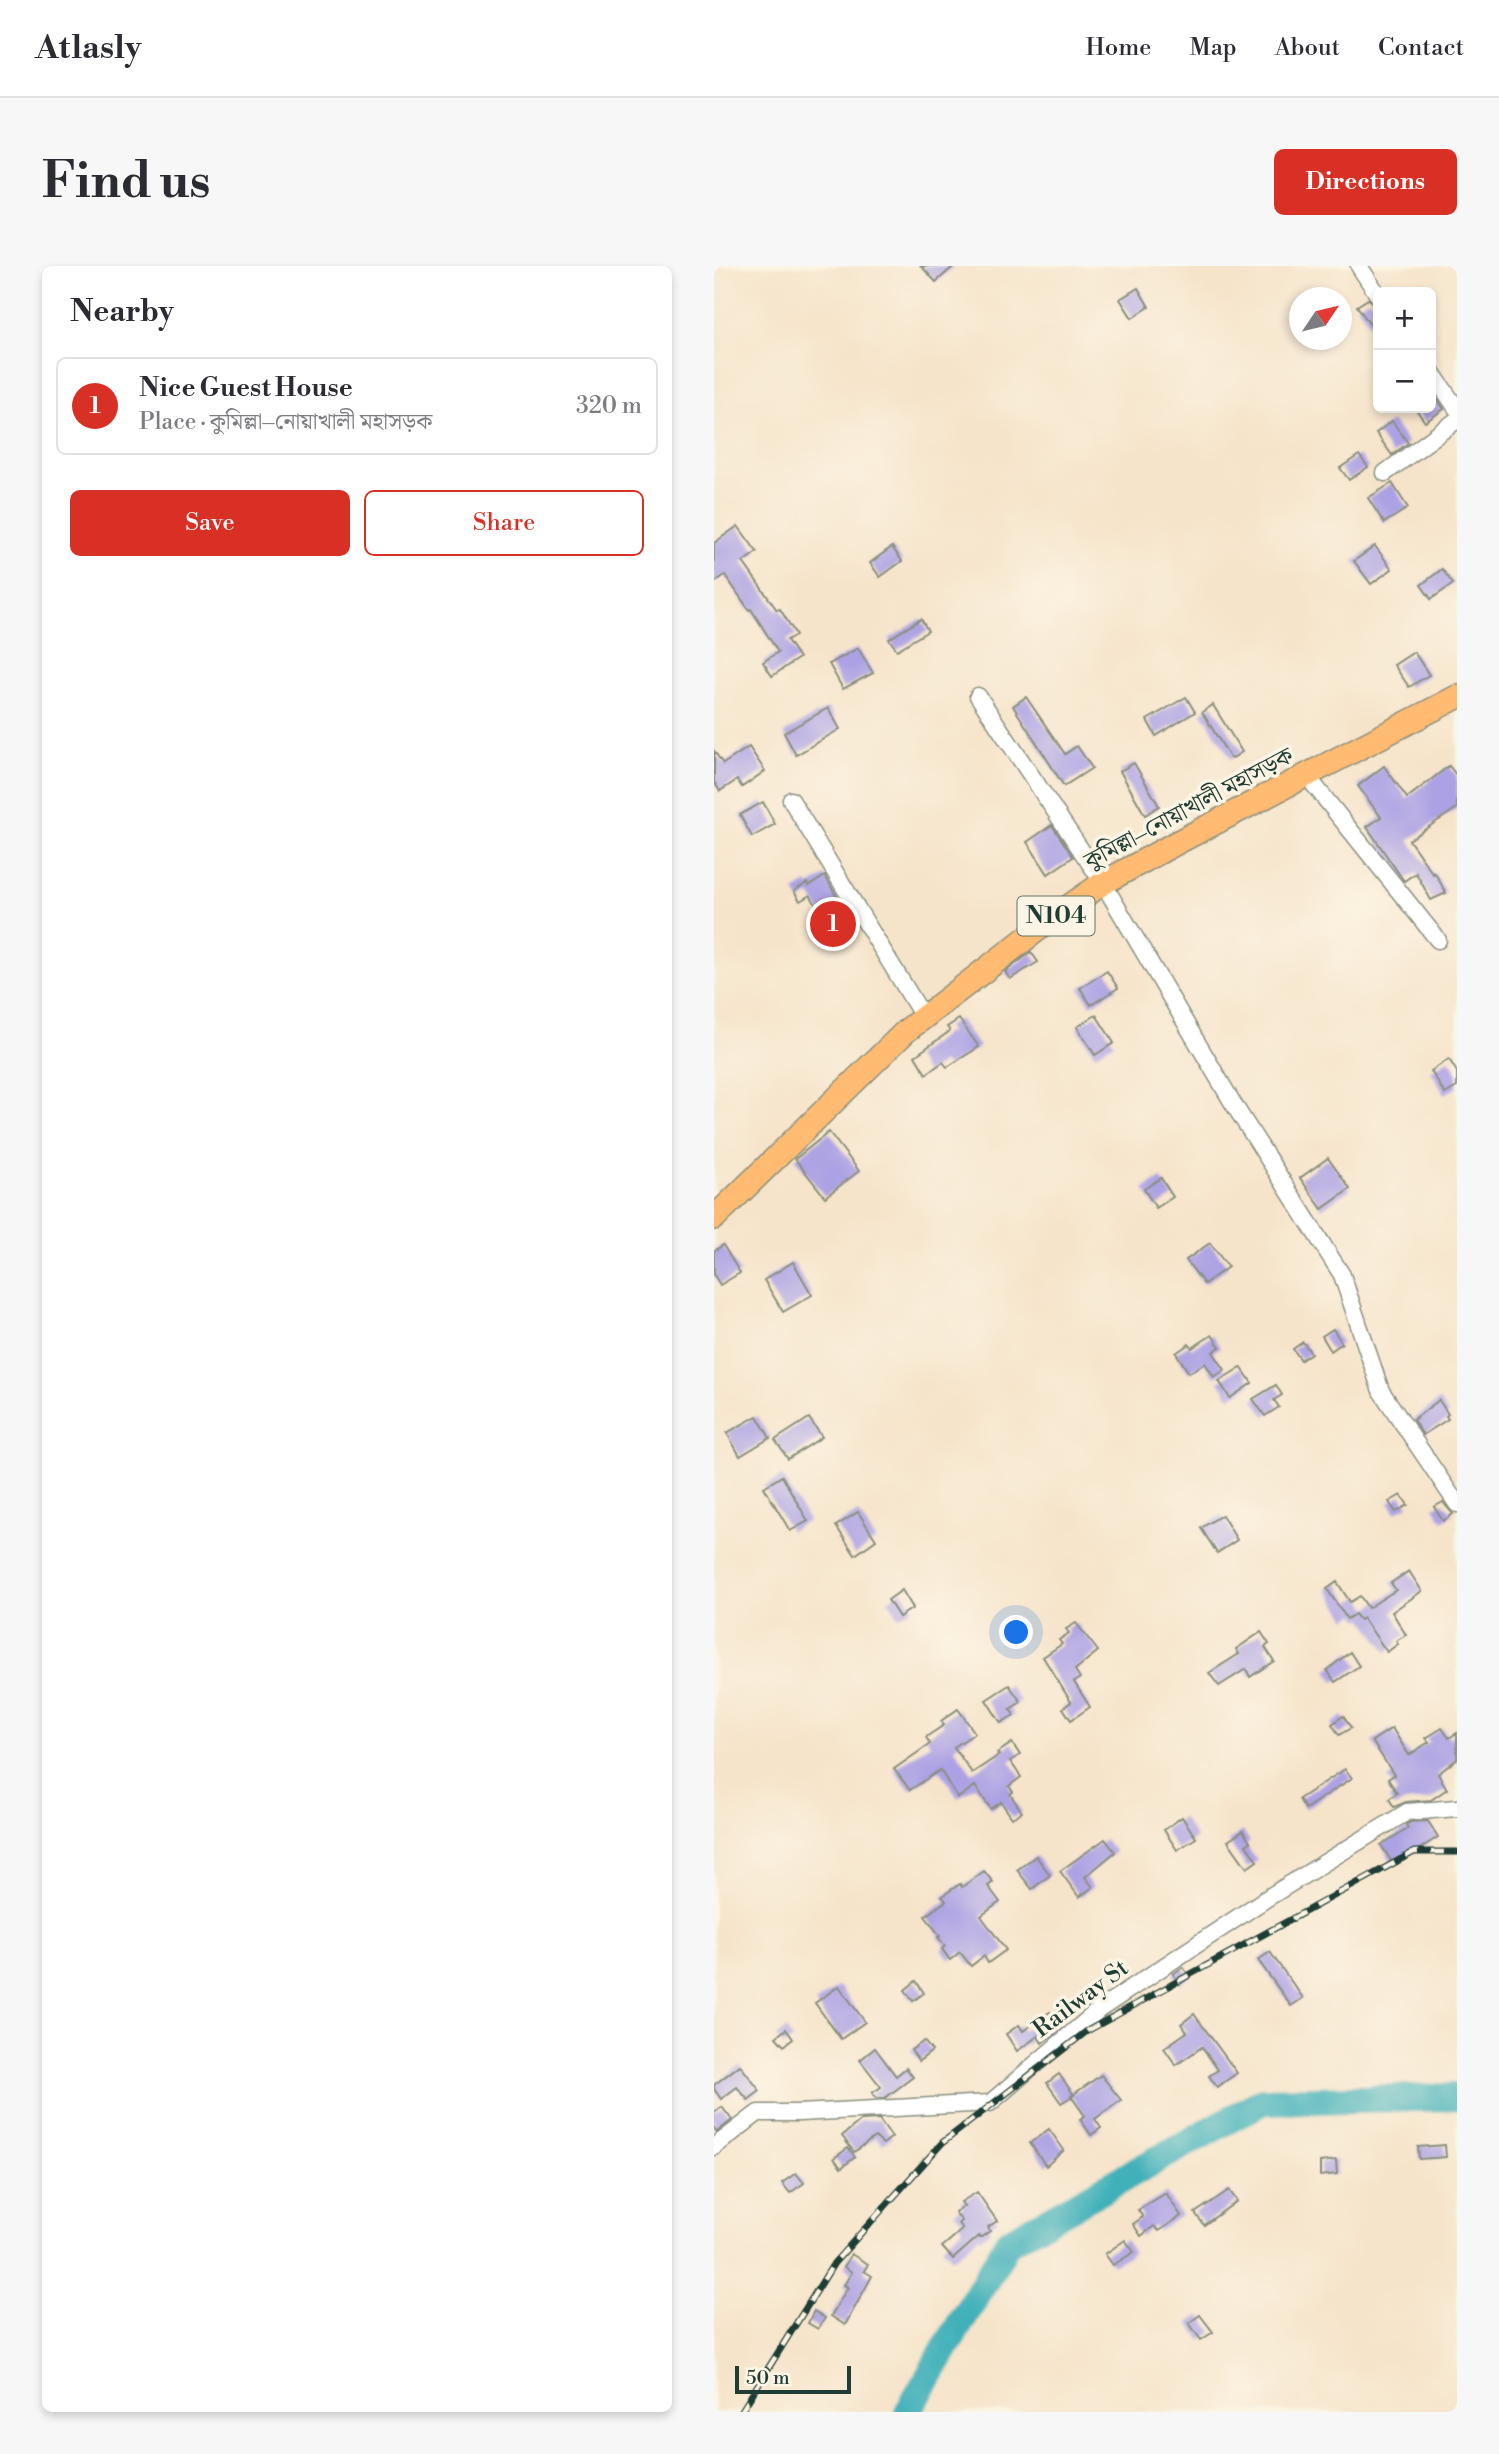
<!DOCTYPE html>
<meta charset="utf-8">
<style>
body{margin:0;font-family:"Libre Bodoni","Noto Serif Bengali",serif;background:#f7f7f7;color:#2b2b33}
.controls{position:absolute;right:21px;top:21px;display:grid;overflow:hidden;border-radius:10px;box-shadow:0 4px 10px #0003}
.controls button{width:63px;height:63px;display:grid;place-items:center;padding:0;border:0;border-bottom:2px solid #e1e1e2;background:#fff;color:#2b2b33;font:35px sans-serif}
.compass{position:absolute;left:575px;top:21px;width:63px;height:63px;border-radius:50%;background:#fff;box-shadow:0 4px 10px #0003;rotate:55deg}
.scale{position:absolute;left:21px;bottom:18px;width:116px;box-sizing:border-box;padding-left:7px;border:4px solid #1f3d34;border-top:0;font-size:19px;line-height:24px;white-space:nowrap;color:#1f3d34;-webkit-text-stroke:5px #fcf5e5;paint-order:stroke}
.you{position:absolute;left:303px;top:1367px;width:24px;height:24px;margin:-18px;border:5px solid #fff;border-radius:50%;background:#1a73e8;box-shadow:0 0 0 10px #1a73e833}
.badge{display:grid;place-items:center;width:46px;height:46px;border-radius:50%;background:#d93025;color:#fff;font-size:23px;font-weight:700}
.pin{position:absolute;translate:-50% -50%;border:4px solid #fff;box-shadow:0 2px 7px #0006}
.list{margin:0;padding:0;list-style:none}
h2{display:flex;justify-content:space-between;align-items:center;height:91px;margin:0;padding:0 28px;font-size:30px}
h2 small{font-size:23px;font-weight:400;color:#7c7c81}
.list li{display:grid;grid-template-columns:46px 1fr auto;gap:21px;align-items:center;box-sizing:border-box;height:98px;margin:0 14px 14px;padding:0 14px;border:2px solid #e1e1e2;border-radius:10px}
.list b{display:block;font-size:26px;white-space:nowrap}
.list p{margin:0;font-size:23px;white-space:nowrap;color:#7c7c81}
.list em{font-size:23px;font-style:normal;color:#7c7c81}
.actions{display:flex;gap:14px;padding:21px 28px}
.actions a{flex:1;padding:16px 0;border:2px solid #d93025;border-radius:10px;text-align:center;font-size:24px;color:#d93025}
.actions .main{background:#d93025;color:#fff}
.map{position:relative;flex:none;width:743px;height:2146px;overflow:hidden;border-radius:10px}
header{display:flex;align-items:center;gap:42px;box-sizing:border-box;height:98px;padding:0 35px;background:#fff;border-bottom:2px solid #e1e1e2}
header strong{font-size:33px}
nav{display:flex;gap:38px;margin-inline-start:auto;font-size:24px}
.intro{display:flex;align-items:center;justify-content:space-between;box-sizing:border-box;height:168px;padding:0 42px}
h1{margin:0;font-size:49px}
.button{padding:18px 32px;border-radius:10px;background:#d93025;color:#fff;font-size:24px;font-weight:700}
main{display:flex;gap:42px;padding:0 42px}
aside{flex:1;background:#fff;border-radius:10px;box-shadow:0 4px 10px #0003}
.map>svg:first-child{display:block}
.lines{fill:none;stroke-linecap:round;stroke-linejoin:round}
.river{stroke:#3fb0b9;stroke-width:28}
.building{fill:#aca1e4}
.minor-casing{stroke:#8a907f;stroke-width:19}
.highway-casing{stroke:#8a907f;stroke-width:26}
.minor{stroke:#fff;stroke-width:16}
.highway{stroke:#ffbb71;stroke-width:23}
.rail-casing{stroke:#1f3d34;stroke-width:7}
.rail{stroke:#fcf5e5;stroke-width:4.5;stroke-dasharray:13;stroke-linecap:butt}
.labels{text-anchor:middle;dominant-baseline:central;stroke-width:7;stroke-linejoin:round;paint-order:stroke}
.shield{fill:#fcf5e5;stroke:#617469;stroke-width:2}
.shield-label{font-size:23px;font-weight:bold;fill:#1f3d34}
.street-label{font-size:24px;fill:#1f3d34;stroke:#fcf5e5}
</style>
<header>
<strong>Atlasly</strong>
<nav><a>Home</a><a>Map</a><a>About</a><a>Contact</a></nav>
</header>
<div class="intro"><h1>Find us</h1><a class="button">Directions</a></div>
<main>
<aside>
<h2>Nearby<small></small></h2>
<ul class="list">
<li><span class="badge">1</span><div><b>Nice Guest House</b><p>Place · কুমিল্লা–নোয়াখালী মহাসড়ক</p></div><em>320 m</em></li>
</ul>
<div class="actions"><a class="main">Save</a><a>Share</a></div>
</aside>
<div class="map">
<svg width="743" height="2146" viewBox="0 0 743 2146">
<rect width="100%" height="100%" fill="#fcf5e5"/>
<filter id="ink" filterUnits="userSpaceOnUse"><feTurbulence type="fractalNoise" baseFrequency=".0143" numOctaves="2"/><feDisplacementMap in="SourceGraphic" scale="14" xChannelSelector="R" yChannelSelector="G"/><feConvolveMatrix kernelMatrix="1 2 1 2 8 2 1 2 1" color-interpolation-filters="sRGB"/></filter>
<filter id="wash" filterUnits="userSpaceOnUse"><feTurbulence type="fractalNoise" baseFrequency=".00686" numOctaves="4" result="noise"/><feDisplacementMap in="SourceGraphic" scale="28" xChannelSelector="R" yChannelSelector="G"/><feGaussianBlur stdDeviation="1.57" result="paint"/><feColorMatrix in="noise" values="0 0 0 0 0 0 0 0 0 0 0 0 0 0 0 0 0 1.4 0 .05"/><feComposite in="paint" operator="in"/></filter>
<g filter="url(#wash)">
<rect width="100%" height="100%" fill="#f6e4ca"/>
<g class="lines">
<path class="river" d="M194 2146 294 1976 549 1835 743 1831"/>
</g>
<g id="blocks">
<g class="building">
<path d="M207 0H240L222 16Z"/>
<path d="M424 22 435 41 418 52 406 33Z"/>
<path d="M654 33 664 40V70L643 40Z"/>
<path d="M717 123 730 143 711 156 701 142H717Z"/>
<path d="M678 155 694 177 678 189 662 167Z"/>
<path d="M645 189 654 201 635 214 626 202Z"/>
<path d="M678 217 694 242 670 257 654 232Z"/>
<path d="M24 260 43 286 29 296 63 344 66 343 82 369 73 374 85 392 58 410 49 396 64 386 37 343 35 344 11 309 0 317V277Z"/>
<path d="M661 280 678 303 657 318 640 295Z"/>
<path d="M178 281 188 295 166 311 156 297Z"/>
<path d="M728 303 739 318 717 333 707 319Z"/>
<path d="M207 353 214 365 183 384 175 373Z"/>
<path d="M144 382 159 407 129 423 115 398Z"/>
<path d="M700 386 715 409 695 421 680 399Z"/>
<path d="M312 431 351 488 363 480 378 502 350 520 299 440Z"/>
<path d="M472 431 481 446 442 470 433 454Z"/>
<path d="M499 439 528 486 517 493 488 446Z"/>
<path d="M114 442 126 463 82 489 70 467Z"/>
<path d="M35 481 51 505 28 521 23 514 6 525 0 516V485L9 498Z"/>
<path d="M420 497 445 540 431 549 406 505Z"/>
<path d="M670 500 693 532 735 500 743 510V542L695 574 719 608 721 607 732 627 717 634 702 607 690 615 653 561 667 551 644 520Z"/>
<path d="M49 536 61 558 38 571 26 549Z"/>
<path d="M338 559 359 591 334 608 313 576Z"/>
<path d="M111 610 137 656 110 674 100 660 111 653 96 629 86 635 80 625 93 617 95 620Z"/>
<path d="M317 686 324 696 296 713 291 706Z"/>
<path d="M393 705 404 722 377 739 366 722Z"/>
<path d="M382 749 400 777 381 789 363 761Z"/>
<path d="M245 753 265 781 233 801 229 796 212 808 201 790 236 765 233 761Z"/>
<path d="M735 793 743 806V821L731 828 717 805Z"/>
<path d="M115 866 145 905 111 931 81 893Z"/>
<path d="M614 892 636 923 608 943 586 912Z"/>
<path d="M447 912 459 931 442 942 430 923Z"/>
<path d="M496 977 514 1001 490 1018 472 994Z"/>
<path d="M9 979 26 1007 6 1019 0 1009V985Z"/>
<path d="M79 996 98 1029 69 1046 50 1014Z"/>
<path d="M619 1063 628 1077 617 1085 608 1070Z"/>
<path d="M498 1069 506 1081 499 1086 511 1104 500 1111 491 1097 475 1107 462 1087 475 1078 478 1082Z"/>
<path d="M589 1076 597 1087 587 1094 579 1083Z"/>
<path d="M527 1101 538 1117 516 1132 505 1115Z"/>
<path d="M562 1119 568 1129 560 1134 565 1141 551 1150 539 1133Z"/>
<path d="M725 1134 734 1148 732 1150 734 1153 709 1169 699 1154Z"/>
<path d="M43 1150 56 1172 26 1190 13 1167Z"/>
<path d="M95 1152 108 1171 74 1193 61 1174Z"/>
<path d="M68 1210 94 1255 76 1265 50 1221Z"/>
<path d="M687 1229 694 1239 682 1246 675 1236Z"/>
<path d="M729 1236 739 1248 729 1255 720 1241Z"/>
<path d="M144 1246 162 1274 141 1289 122 1260Z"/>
<path d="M508 1249 523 1274 503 1287 487 1262Z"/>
<path d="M695 1305 708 1325 678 1346 692 1369 682 1375 684 1378 673 1386 649 1352 646 1354 641 1348 633 1353 613 1323 623 1316 636 1336 646 1330 654 1342 682 1324 677 1317Z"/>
<path d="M188 1324 199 1342 185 1351 174 1334Z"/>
<path d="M362 1357 384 1385 361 1404 366 1412 360 1416 376 1441 357 1454 349 1442 357 1436 329 1391 348 1378 345 1374 355 1367 352 1363Z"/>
<path d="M547 1366 555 1378 551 1381 560 1395 536 1411 532 1403 505 1420 495 1407 525 1388 522 1383Z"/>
<path d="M636 1386 645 1400 621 1416 613 1404Z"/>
<path d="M295 1419 307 1436 296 1443 300 1449 287 1457 272 1434Z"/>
<path d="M244 1443 261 1467 240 1481 258 1507 285 1489 283 1487 298 1477 306 1489 296 1495 307 1511 295 1520 299 1526 296 1528 308 1546 298 1552 287 1536 277 1543 261 1520 244 1532 226 1504 196 1524 180 1503 216 1478 212 1471 230 1459 227 1455Z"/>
<path d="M629 1450 637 1462 625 1469 618 1458Z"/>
<path d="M678 1462 695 1489 715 1476 712 1472 728 1462 735 1472 743 1467V1493L724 1508 733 1523 717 1534 692 1536 680 1541 675 1533 683 1527 674 1513 680 1509 658 1475Z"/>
<path d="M631 1503 638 1512 591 1543 585 1533Z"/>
<path d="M468 1551 482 1572 463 1584 450 1564Z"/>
<path d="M714 1555 724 1571 680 1599 667 1579 694 1562 692 1559 696 1556Z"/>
<path d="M529 1565 536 1576 532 1579 543 1595 533 1602 514 1575Z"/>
<path d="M391 1573 401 1586 371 1611 379 1621 365 1631 346 1605Z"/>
<path d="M322 1590 336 1609 318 1623 303 1604Z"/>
<path d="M270 1605 279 1616 274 1620 286 1636 267 1650 292 1684 274 1697 270 1690 257 1700 246 1686 236 1694 228 1683 231 1680 224 1671 226 1670 211 1650 232 1635 228 1630 246 1618 248 1621Z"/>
<path d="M556 1686 589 1732 577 1740 544 1694Z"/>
<path d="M469 1701 476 1711 466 1718 459 1708Z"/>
<path d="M202 1715 210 1727 199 1735 191 1724Z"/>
<path d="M125 1720 151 1756 127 1773 101 1737Z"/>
<path d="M336 1746 347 1762 328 1777 324 1770 303 1785 292 1768 305 1759 309 1765Z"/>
<path d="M480 1748 523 1807 503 1821 495 1810 504 1804 488 1781 462 1799 450 1782 473 1766 467 1758Z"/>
<path d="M72 1763 79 1773 70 1780 62 1771Z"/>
<path d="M210 1775 218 1785 205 1795 197 1784Z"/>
<path d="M161 1782 182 1810 192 1802 199 1811 171 1832H162L158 1827 167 1821 146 1794Z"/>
<path d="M26 1799 46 1825 34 1834 23 1821 7 1833 0 1823V1819Z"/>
<path d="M345 1808 360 1829 347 1837 333 1817Z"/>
<path d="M387 1809 407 1834 381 1853 387 1862 377 1869 366 1853 371 1850 357 1830Z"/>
<path d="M8 1841 18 1854 3 1866 0 1862V1847Z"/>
<path d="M165 1853 178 1871 169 1878 161 1871 140 1886 128 1870 147 1854Z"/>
<path d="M335 1863 350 1884 332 1900 316 1877Z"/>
<path d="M731 1879 732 1891 705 1893 704 1881Z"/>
<path d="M134 1882 141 1891 127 1902 120 1892Z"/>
<path d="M622 1894 623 1908 606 1910V1896Z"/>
<path d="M82 1907 90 1917 76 1927 68 1917Z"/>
<path d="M515 1924 523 1935 490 1959 481 1947Z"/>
<path d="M263 1926 283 1955 274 1961 276 1965 266 1972 265 1970 239 1993 228 1981 249 1963 245 1957 248 1955 241 1946 250 1940 247 1936Z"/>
<path d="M452 1927 467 1950 445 1965 440 1960 427 1970 419 1958 429 1951 424 1944Z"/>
<path d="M411 1974 420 1986 399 1999 391 1988Z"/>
<path d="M137 1988 154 1998 150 2005 158 2010 131 2059 117 2050 134 2021 130 2019 138 2006 130 2001Z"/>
<path d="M100 2045 111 2052 104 2063 94 2057Z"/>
<path d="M486 2049 499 2066 487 2074 475 2057Z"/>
</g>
</g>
</g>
<g filter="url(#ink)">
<use href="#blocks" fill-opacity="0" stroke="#8a907f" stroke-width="2"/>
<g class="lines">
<defs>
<g id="minor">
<path d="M645 0 664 29"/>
<path d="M717 105 743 143"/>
<path d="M671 207 743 154"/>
<path d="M264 430 389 617 520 839 628 1009 667 1125 743 1238"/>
<path d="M593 510 724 674"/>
<path d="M77 534 210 752"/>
<path d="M0 1881 44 1847H85L276 1837 387 1742 550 1634 693 1546 743 1542"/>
</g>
<path id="highway" d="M0 952 192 765 337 653 389 617 464 576 743 431"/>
</defs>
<use href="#minor" class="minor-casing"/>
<use href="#highway" class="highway-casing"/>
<use href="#minor" class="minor"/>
<use href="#highway" class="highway"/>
<defs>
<path id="rail" d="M27 2146 120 1997 228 1877 373 1765 700 1586H743"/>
</defs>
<use href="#rail" class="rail-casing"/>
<use href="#rail" class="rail"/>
</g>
</g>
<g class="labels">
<rect class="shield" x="303.5" y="630.5" width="77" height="39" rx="5"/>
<g class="shield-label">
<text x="342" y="650">N104</text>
</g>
<g class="street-label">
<text transform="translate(475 543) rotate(-28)">কুমিল্লা–নোয়াখালী মহাসড়ক</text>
<text transform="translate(367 1733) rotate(-37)">Railway St</text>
</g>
</g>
</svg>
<div class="controls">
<button>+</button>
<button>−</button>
</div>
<svg class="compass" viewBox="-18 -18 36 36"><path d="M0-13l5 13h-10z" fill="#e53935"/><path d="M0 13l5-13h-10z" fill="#7c7c81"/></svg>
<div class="scale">50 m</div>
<div class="you"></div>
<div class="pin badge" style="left:119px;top:658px">1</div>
</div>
</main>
